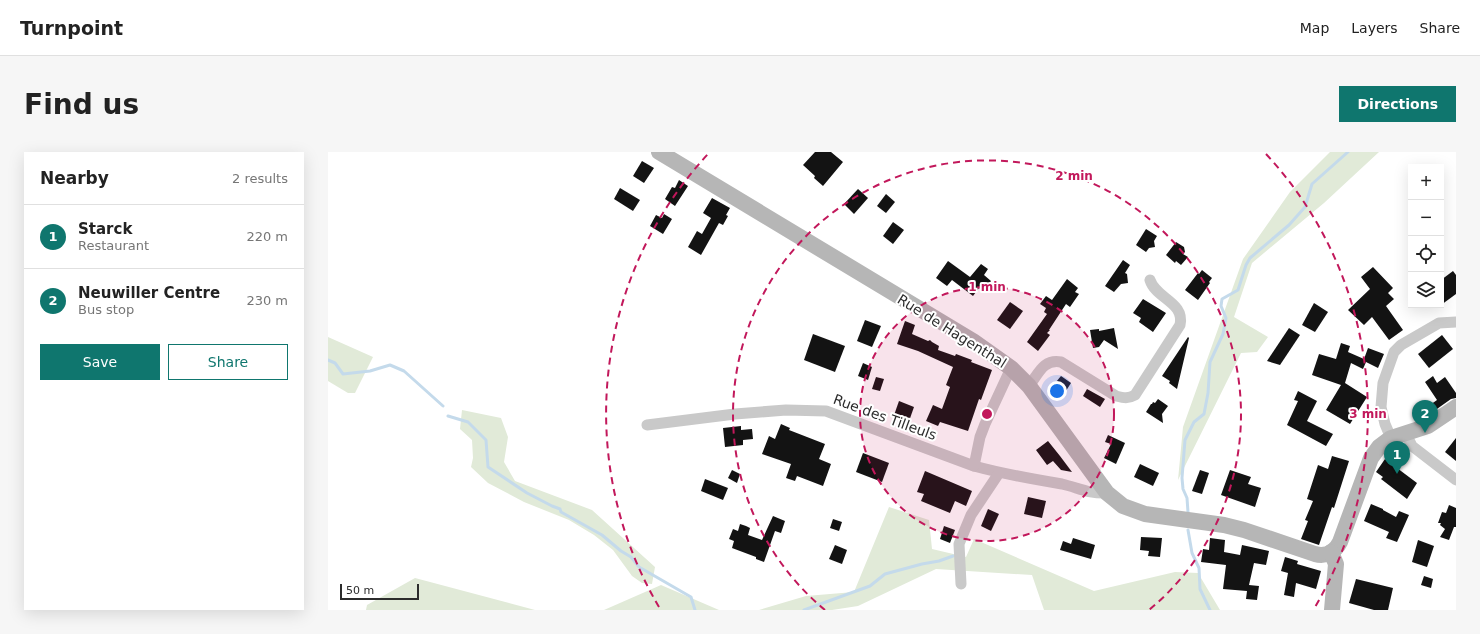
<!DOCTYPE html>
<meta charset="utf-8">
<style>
body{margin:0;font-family:"DejaVu Sans",sans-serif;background:#f6f6f6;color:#222}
.controls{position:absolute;right:12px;top:12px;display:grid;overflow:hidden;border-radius:0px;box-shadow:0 4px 16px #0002}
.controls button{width:36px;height:36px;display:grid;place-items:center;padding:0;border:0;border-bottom:1px solid #e0e0e0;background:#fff;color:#222;font:20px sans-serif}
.scale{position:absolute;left:12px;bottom:10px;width:79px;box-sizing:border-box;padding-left:4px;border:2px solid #2c2c2c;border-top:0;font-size:11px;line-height:14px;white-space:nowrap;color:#2c2c2c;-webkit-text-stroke:3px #fff;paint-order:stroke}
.you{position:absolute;left:729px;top:239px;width:14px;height:14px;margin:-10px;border:3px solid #fff;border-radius:50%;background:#1a73e8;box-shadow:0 0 0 6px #1a73e833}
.badge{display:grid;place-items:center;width:26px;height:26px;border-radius:50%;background:#0f766e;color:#fff;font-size:13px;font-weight:700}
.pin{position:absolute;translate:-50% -33px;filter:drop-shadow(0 1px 2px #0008)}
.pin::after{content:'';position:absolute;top:21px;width:14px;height:12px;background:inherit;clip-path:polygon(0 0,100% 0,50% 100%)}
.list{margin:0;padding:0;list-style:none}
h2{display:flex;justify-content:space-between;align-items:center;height:52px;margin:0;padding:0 16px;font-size:17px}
h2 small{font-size:13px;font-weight:400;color:#767676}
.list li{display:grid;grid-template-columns:26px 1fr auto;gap:12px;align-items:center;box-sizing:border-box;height:64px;padding:0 16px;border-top:1px solid #e0e0e0}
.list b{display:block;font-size:15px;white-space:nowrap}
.list p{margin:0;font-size:13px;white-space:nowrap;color:#767676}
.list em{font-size:13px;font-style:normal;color:#767676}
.actions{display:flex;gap:8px;padding:12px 16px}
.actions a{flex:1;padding:9px 0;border:1px solid #0f766e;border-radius:0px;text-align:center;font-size:14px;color:#0f766e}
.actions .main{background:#0f766e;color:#fff}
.icon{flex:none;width:22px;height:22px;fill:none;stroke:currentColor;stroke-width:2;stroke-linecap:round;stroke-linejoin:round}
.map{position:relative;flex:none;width:1128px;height:458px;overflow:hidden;border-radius:0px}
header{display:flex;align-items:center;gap:24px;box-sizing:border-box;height:56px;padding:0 20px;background:#fff;border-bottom:1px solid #e0e0e0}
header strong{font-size:19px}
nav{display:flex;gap:22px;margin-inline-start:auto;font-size:14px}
.intro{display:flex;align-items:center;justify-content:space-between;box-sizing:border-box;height:96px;padding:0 24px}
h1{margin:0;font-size:28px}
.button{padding:10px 18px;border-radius:0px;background:#0f766e;color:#fff;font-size:14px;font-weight:700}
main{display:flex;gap:24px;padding:0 24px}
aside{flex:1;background:#fff;border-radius:0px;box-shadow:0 4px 16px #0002}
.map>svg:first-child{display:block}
.green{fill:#e1ead8}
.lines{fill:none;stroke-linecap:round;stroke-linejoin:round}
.stream{stroke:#c4daeb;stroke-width:3}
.building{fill:#131313}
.street{stroke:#c9c9c9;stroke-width:11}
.secondary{stroke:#b6b6b6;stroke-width:16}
.ring{fill:none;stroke:#c2185b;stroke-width:2;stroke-dasharray:7 5}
.labels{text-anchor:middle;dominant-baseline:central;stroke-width:4;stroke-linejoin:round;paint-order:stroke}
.street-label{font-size:14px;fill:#2c2c2c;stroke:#fff}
.centre{fill:#c2185b;stroke:#fff;stroke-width:2}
.ring-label{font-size:12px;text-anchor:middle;font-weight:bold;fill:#c2185b;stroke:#fff;stroke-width:4;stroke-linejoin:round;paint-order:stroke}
</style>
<header>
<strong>Turnpoint</strong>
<nav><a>Map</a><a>Layers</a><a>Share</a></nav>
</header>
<div class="intro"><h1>Find us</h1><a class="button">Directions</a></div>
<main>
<aside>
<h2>Nearby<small>2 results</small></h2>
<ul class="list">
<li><span class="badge">1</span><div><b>Starck</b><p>Restaurant</p></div><em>220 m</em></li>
<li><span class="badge">2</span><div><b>Neuwiller Centre</b><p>Bus stop</p></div><em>230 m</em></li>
</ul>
<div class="actions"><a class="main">Save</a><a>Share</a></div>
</aside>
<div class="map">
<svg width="1128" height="458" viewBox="0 0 1128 458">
<rect width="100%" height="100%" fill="#fff"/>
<g class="green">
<path d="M1002 0H1051L996 51 924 111 906 165 940 185 929 200 913 201 850 328 855 275 915 107 962 40Z"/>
<path d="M0 185 45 205 27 241H20L0 229Z"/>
<path d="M134 258 173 266 180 285 176 310 187 329 264 358 327 415 324 432 314 431 304 424 285 398 266 383 241 368 196 350 160 331 143 315 145 306 144 288 132 277Z"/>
<path d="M561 355 601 368 604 397 638 405 646 387 766 439 847 420 870 421 892 458H716L704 423 608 417 530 454 504 458H431L478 444 526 440Z"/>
<path d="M87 426 207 458H38L39 453Z"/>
<path d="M333 433 391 458H276Z"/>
</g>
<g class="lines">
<g class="stream">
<path d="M0 208 7 211 15 222 42 219 62 213 76 219 115 254"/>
<path d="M120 264 140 270 158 288 160 315 199 341 224 354 232 357 233 360 274 383 293 399 303 405 311 415 363 445 367 458"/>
<path d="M860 360 859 346 855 337 854 326 857 288 866 270 876 262 880 241 882 210 895 182 898 166 893 154 894 147 910 138 918 113 922 106 961 73 977 55 984 32 1020 0"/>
<path d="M860 378 864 401 871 416 872 437 882 458"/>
<path d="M476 458 542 434 557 422 594 412 611 409 625 404"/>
</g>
</g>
<g class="building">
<path d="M487 0H503L515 10 495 34 486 26 487 24 475 13Z"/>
<path d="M314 9 326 16 316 31 305 24Z"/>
<path d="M351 28 360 34 347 54 337 47 344 35 347 36Z"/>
<path d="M292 36 312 48 305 59 286 47Z"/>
<path d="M530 37 540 46 526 62 516 52Z"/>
<path d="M558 42 567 50 558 61 549 54Z"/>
<path d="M384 46 402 56 398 63 400 64 395 73 391 71 373 103 360 95 369 79 374 82 383 66 375 61Z"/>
<path d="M336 62 344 67 335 82 322 74 328 63 334 66Z"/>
<path d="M565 70 576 78 565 92 555 84Z"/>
<path d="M818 77 829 84 826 89 827 95 821 96 818 100 808 93Z"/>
<path d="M848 90 856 95 857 100 855 102 860 105 853 113 848 109 847 111 838 103Z"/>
<path d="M795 108 802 113 797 121 799 122 800 131 793 132 786 140 777 134Z"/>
<path d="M620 109 642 125 653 112 660 117 656 123 663 129 656 139 651 136 645 144 624 128 619 134 608 126Z"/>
<path d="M1045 115 1065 136 1060 141 1066 147 1058 154 1075 178 1061 188 1044 165 1036 173 1020 158 1042 137 1033 125Z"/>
<path d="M874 118 884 126 881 130 882 131 870 148 857 138 870 121 871 122Z"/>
<path d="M1125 119 1128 123V142L1113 153V128Z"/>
<path d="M739 127 750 136 747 140 751 142 742 155 738 152 721 178H722L719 181 722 183 710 199 699 190 719 162 716 160 718 156 712 152 718 144 724 148Z"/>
<path d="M815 147 838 161 825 180 811 170 813 166 805 161Z"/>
<path d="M682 150 695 159 682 177 669 168Z"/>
<path d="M986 151 1000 160 987 180 974 173Z"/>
<path d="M537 168 553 174 544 195 529 189Z"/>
<path d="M577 169 587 173 584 182 600 189 602 188 604 190 611 194 610 198 627 204 628 202 644 208 643 210 664 218 653 248 651 247 640 279 612 270 610 274 598 269 605 253 614 257 622 235 618 233 625 215 590 199 569 192Z"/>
<path d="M786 176 790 197 776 188 771 195 765 196 762 178 771 177V179Z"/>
<path d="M961 176 972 183 952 213 939 209Z"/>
<path d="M485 182 517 194 507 220 476 208Z"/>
<path d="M1114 183 1125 197 1101 216 1090 202Z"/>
<path d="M860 185 861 186 849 237 841 231 842 229 834 224Z"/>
<path d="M1013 191 1022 194 1020 200 1036 207 1040 196 1056 202 1050 216 1038 210 1035 217 1023 211 1017 231 1039 245 1022 272 998 258 1013 233 984 223 991 202 1008 207Z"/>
<path d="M535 211 544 215 540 228 530 224Z"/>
<path d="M733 224 743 231 734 245 723 236Z"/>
<path d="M1105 224 1109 231 1117 225 1128 241V246L1123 247 1099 264 1095 258 1109 248 1097 230Z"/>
<path d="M548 225 556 227 552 239 544 237Z"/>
<path d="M759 237 777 247 772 255 755 244Z"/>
<path d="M970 239 989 249 979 269 1005 282 998 294 959 273 970 249 966 248Z"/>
<path d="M830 247 840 254 834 262 835 271 818 260 823 252H824L825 250 827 251Z"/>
<path d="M571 249 586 255 580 272 565 266Z"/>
<path d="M453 272 462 276 461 278 497 292 491 307 503 312 495 334 469 324 467 329 458 326 463 312 434 302 441 284 447 287Z"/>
<path d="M413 274V278L424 277 425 287 415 288V293L397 295 395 276Z"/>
<path d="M780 283 797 291 788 312 776 306 783 292 777 290Z"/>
<path d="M1128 286V309L1117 300Z"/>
<path d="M720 289 732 304 744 320 733 318 725 309 719 313 708 298Z"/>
<path d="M535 301 561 311 554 330 528 320Z"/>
<path d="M1004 304 1021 309 1006 356 1004 355 991 393 973 387 980 369 977 368 985 349 979 347 990 313 1000 317Z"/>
<path d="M1057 307 1089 331 1079 347 1053 327 1055 325 1048 320Z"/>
<path d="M812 312 831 321 825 334 806 325Z"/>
<path d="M404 318 412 322 409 331 400 326Z"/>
<path d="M872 318 881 321 874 342 864 339Z"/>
<path d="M902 318 923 325 920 332 933 336 927 355 893 343Z"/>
<path d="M597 319 644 339 638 354 627 349 622 361 593 349 596 342 589 340Z"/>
<path d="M377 327 400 336 395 348 373 339Z"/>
<path d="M700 345 718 349 714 366 696 362Z"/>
<path d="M1043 352 1055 357V358L1068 365 1071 359 1081 363 1069 390 1058 386 1061 380 1036 369Z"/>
<path d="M1121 353 1128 356V375H1126L1121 388 1112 385 1117 377 1112 373 1113 371H1110L1114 360 1118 361Z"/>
<path d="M660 357 671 362 663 379 653 374Z"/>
<path d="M445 364 457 369 453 381 447 379 436 410 428 407V405L404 396 406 389 401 387 405 377 410 379 412 372 418 374 422 376 420 383 434 388Z"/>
<path d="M505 367 514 370 511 379 502 376Z"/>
<path d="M616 374 627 378 622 391 612 387Z"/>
<path d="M813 385 834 386 832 405 820 404 821 399 812 398Z"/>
<path d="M745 386 767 393 763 407 732 398 735 389 743 392Z"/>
<path d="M882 386 897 388 896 400 912 403 914 393 941 399 938 413 926 411 921 433 931 434 929 448 918 447 919 439 895 437 898 413 873 410 875 397 881 398Z"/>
<path d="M1090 388 1106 394 1099 415 1084 410Z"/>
<path d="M507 393 519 398 514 412 501 407Z"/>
<path d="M957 405 970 409 969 412 993 419 988 437 968 431 966 445 956 443 960 421 953 419Z"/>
<path d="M1096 424 1105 427 1103 436 1093 433Z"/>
<path d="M1028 427 1065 436 1060 458H1046L1021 451Z"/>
</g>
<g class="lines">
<g class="street">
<path d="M701 234C711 221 715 207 733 210L788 244C796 246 800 247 807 243L852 173C857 150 828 147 822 128"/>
<path d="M319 273 407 262 458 258 498 259 646 314C675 322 704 327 734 332 751 336 761 342 779 341"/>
<path d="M1078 282 1084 294 1128 328"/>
<path d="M1063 286 1057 272 1053 255 1055 231 1066 200 1073 193 1111 171 1128 170"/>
<path d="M646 314 652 285 657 272 683 216"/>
<path d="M633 432 631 392 643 363 671 321"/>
</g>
<g class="secondary">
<path d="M331 0 645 189 683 216 701 234 779 341 795 354 817 362 896 373 916 378 987 402C998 405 1007 400 1012 390L1043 306 1051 295 1063 286 1100 274 1128 255"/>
<path d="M1003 400 1008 412 1004 458"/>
</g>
</g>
<circle cx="659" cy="262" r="127" fill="#c2185b" fill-opacity=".12"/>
<g class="ring">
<circle cx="659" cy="262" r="127"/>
<path d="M497 458A254 254 0 1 1 821 458"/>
<path d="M331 455A381 381 0 0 1 380 2M938 2A381 381 0 0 1 987 455"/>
</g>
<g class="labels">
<g class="street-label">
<text transform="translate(624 179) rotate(32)">Rue de Hagenthal</text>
<text transform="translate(557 265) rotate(20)">Rue des Tilleuls</text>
</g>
</g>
<circle cx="659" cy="262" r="6" class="centre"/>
<g class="ring-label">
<text x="746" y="28">2 min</text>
<text x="659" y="139">1 min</text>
<text x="1040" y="266">3 min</text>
</g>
</svg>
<div class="controls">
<button>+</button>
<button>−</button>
<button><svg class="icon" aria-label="locate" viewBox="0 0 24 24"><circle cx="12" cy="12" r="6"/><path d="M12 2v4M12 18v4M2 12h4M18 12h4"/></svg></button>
<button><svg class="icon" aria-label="layers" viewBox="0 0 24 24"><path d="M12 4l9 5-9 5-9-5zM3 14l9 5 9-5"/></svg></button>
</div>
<div class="scale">50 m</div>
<div class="you"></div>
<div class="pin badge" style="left:1069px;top:322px">1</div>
<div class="pin badge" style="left:1097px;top:281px">2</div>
</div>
</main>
